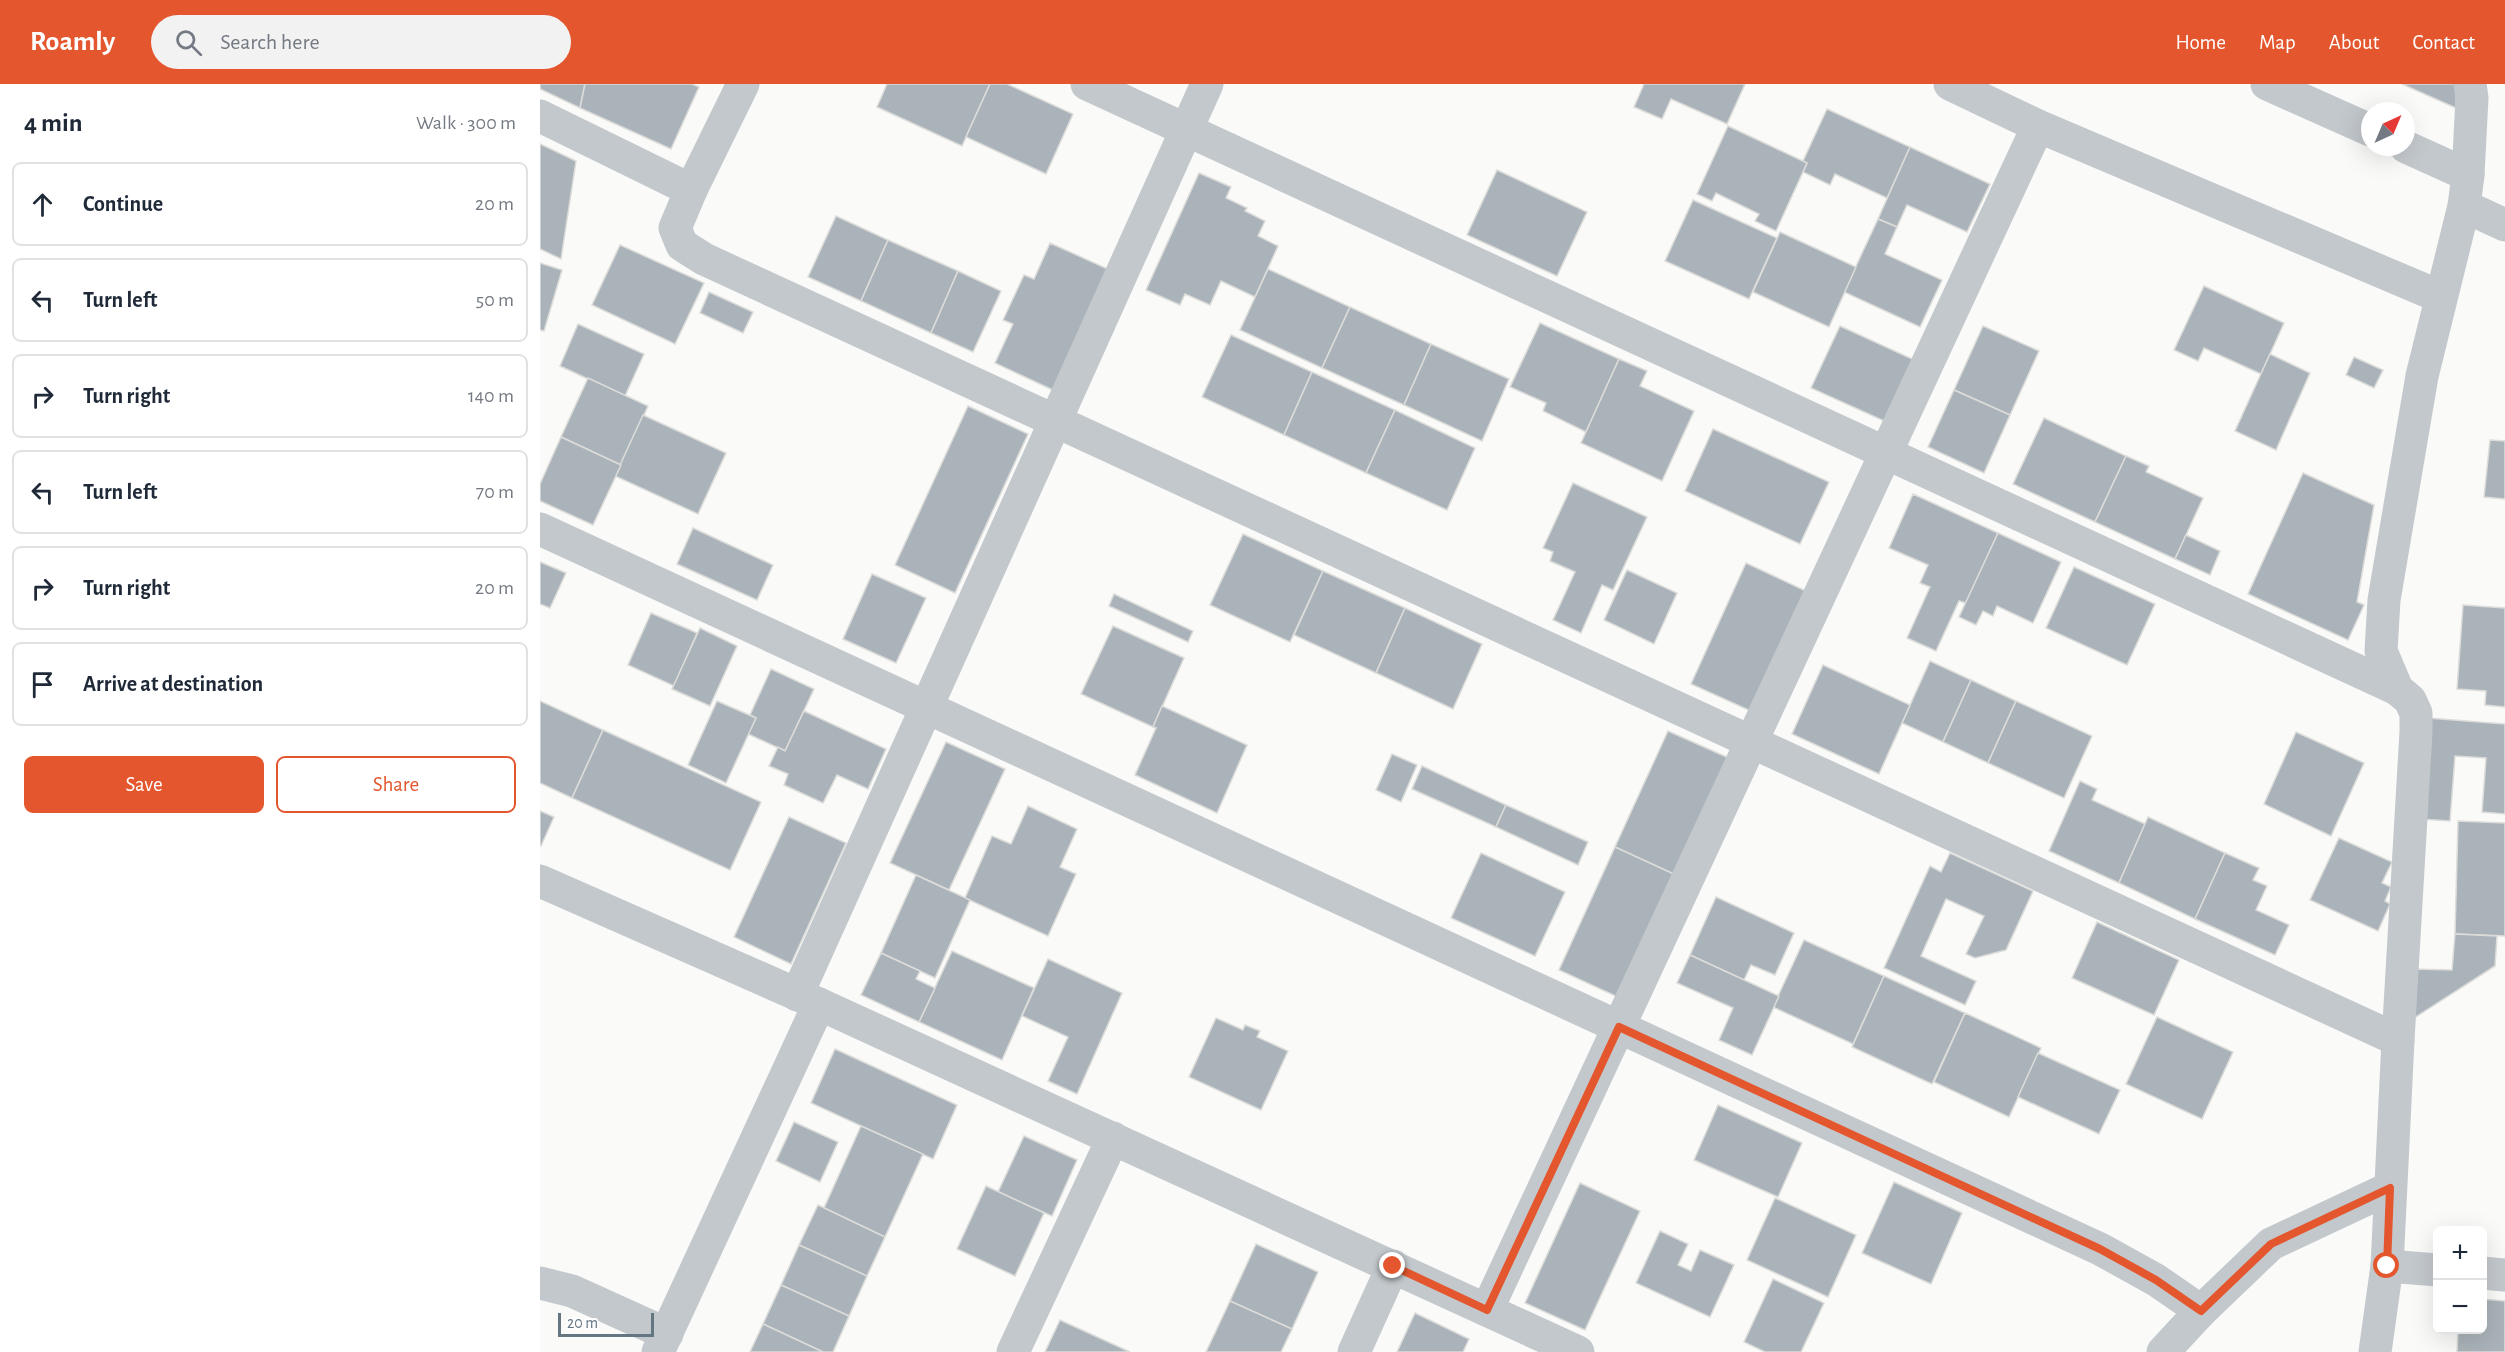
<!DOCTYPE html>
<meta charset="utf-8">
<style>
body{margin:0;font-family:"Alegreya Sans",sans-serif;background:#f2f2f3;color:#1f2937}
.controls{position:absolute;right:18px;bottom:18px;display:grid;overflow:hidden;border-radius:9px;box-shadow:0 6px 24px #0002}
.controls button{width:54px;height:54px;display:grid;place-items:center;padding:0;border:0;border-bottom:2px solid #e0e1e3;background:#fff;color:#1f2937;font:30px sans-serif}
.compass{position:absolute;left:1821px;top:18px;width:54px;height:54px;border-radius:50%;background:#fff;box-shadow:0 6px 24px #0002;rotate:44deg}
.scale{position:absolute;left:18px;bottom:15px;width:96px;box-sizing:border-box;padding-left:6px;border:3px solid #657683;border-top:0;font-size:16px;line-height:21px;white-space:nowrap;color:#657683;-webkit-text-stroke:4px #fff;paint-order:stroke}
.stop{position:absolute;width:18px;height:18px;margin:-14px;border:4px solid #e4572e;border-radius:50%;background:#fff}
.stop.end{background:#e4572e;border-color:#fff;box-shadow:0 2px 6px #0008}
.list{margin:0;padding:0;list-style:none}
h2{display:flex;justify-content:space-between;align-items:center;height:78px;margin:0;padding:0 24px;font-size:26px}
h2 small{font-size:20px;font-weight:400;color:#747a83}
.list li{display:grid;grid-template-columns:39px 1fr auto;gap:18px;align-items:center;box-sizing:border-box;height:84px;margin:0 12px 12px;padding:0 12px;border:2px solid #e0e1e3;border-radius:9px}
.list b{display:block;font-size:22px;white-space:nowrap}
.list em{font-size:20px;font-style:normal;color:#747a83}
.actions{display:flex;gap:12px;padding:18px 24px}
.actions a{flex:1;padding:14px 0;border:2px solid #e4572e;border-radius:9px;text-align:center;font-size:21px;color:#e4572e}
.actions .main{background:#e4572e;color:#fff}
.icon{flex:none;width:33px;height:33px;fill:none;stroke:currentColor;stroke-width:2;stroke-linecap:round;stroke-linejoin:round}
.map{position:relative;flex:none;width:1965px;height:1268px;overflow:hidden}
header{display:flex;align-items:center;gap:36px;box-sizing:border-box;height:84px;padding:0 30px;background:#e4572e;color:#fff}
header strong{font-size:28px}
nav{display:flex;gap:33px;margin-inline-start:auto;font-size:21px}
.search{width:420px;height:54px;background:#f2f2f3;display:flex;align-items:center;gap:15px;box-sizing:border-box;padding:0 21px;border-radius:33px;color:#747a83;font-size:22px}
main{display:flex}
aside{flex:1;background:#fff}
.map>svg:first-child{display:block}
.building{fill:#aab3b9;stroke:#dcdcda;stroke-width:1.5}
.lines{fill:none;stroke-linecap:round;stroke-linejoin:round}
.minor{stroke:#c3c8cc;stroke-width:33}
.route{stroke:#e4572e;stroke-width:8}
</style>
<header>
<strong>Roamly</strong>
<div class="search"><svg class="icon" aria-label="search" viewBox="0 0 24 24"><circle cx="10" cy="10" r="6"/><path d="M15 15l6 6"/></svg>Search here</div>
<nav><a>Home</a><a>Map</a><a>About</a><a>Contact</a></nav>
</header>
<main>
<aside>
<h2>4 min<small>Walk · 300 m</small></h2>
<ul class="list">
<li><svg class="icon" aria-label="ahead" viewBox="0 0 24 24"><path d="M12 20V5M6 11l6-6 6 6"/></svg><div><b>Continue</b></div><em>20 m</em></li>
<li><svg class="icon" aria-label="left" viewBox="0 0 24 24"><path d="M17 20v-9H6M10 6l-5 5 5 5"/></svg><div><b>Turn left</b></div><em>50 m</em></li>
<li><svg class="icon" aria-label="right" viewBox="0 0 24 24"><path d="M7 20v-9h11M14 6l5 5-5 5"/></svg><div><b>Turn right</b></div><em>140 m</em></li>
<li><svg class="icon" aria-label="left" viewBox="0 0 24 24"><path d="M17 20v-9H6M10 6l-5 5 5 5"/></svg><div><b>Turn left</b></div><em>70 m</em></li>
<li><svg class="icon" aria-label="right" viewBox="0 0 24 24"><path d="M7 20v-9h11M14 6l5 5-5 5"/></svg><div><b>Turn right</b></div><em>20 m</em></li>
<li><svg class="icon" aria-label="arrive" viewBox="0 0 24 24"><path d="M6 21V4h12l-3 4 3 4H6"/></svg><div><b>Arrive at destination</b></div></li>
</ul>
<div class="actions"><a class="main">Save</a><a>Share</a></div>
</aside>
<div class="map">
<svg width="1965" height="1268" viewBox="0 0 1965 1268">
<rect width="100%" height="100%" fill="#fafaf8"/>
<g class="building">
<path d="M0 0H45L40 24 0 5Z"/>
<path d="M45 0H152L159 3 131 65 40 24Z"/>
<path d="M347 0H450L422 62 337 23Z"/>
<path d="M450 0H467L533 30 506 90 426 53Z"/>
<path d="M1104 0H1205L1187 40 1131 15 1122 35 1094 23Z"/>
<path d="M1862 0H1917L1916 24Z"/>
<path d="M1287 25 1370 63 1347 114 1295 90 1290 101 1263 88 1267 79 1263 77Z"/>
<path d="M1188 42 1267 79 1236 147 1215 137 1219 130 1176 109 1172 117 1157 110Z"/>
<path d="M0 60 36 77 21 175 0 165Z"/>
<path d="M1370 63 1450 100 1427 148 1367 121 1357 143 1338 135Z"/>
<path d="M957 86 1047 128 1017 192 927 151Z"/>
<path d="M659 89 691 103 686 114 707 124 705 127 725 137 718 152 738 162 715 213 681 197 670 221 645 210 640 221 606 206Z"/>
<path d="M1153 116 1237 154 1209 215 1125 177Z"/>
<path d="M296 132 348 156 321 217 268 193Z"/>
<path d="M1338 135 1357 143 1345 170 1402 196 1380 243 1304 208Z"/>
<path d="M1240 148 1316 183 1289 243 1213 208Z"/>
<path d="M348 156 418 187 391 249 321 217Z"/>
<path d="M510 159 570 186 515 307 455 279 473 240 463 236 484 191 494 195Z"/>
<path d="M80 161 164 199 135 260 52 221Z"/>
<path d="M0 179 22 186 4 247 0 246Z"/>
<path d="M728 185 810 223 782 284 700 246Z"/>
<path d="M418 187 461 207 433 268 391 249Z"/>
<path d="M1664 202 1744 239 1721 290 1664 264 1658 277 1634 266Z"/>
<path d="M169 208 213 228 203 249 160 229Z"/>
<path d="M810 223 891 260 864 321 782 284Z"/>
<path d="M1000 239 1079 275 1046 348 1003 327 1006 319 970 303Z"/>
<path d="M38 240 104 270 85 312 20 282Z"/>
<path d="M1300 242 1381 279 1353 341 1271 304Z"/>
<path d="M1443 242 1499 267 1470 331 1414 306Z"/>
<path d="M691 251 772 288 744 351 662 313Z"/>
<path d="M891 260 969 295 942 357 864 321Z"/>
<path d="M1730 270 1770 289 1736 366 1695 347Z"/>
<path d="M1814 273 1843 286 1834 304 1806 291Z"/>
<path d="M1079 275 1107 287 1100 302 1154 327 1122 397 1041 359Z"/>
<path d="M772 288 855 326 826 389 744 351Z"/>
<path d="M48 294 108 322 81 381 21 353Z"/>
<path d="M1414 306 1470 331 1444 389 1388 363Z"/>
<path d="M428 322 488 350 415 509 355 481Z"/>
<path d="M855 326 935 364 907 426 826 389Z"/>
<path d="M103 331 186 369 158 430 75 392Z"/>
<path d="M1504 334 1586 372 1555 438 1473 400Z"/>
<path d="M1173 345 1289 398 1260 460 1145 407Z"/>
<path d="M21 353 81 381 53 441 0 417V400Z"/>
<path d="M1950 356 1965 357V415L1944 413Z"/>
<path d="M1586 372 1609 382 1606 388 1663 414 1635 475 1555 438Z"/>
<path d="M1763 389 1834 421 1817 518 1824 521 1808 556 1708 510Z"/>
<path d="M1033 399 1107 433 1073 506 1062 501 1041 549 1013 536 1035 488 1010 477 1013 468 1003 464Z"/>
<path d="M1373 410 1458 449 1426 519 1419 517 1396 567 1367 554 1390 503 1380 499 1388 481 1349 464Z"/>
<path d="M153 444 233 481 217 516 137 480Z"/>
<path d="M1458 449 1521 478 1493 539 1457 522 1453 532 1443 527 1436 541 1419 533Z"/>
<path d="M703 450 783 487 750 558 670 521Z"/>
<path d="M1646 451 1680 467 1670 491 1635 475Z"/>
<path d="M0 478 26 489 10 524 0 520Z"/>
<path d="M1206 479 1268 508 1213 628 1151 600Z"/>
<path d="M1534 483 1615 520 1587 581 1506 544Z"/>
<path d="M1087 486 1137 509 1114 560 1064 536Z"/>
<path d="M783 487 865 524 836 589 754 551Z"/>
<path d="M332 490 386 514 356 579 303 555Z"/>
<path d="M574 510 653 547 648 558 569 522Z"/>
<path d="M1923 521 1965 524V623L1945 621 1946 607 1917 605Z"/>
<path d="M865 524 942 560 913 625 836 589Z"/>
<path d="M111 529 157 549 134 602 88 581Z"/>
<path d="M573 542 644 574 613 643 541 610Z"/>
<path d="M160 544 197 562 170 622 132 605Z"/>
<path d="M1390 577 1431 596 1403 658 1362 639Z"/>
<path d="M1283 581 1370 621 1339 690 1252 650Z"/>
<path d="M231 585 274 605 245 667 208 650 216 634 210 631Z"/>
<path d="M1431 596 1476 617 1448 679 1403 658Z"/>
<path d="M0 617 63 646 32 714 0 699Z"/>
<path d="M177 617 216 634 186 699 148 681Z"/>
<path d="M1476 617 1552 652 1524 714 1448 679Z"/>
<path d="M622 622 707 661 677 729 595 691 616 644 613 643Z"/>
<path d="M264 627 346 665 328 705 297 691 283 719 244 701 248 690 229 682 238 663 245 667Z"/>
<path d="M1888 634 1965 640V730L1942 728 1946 674 1915 672 1910 737 1880 735Z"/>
<path d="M63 646 221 718 190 786 32 714Z"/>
<path d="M1128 647 1191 675 1138 792 1075 763Z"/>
<path d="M1756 648 1824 679 1791 752 1724 720Z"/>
<path d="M406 658 465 685 409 806 350 779Z"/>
<path d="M852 670 877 681 861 718 836 706Z"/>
<path d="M882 682 966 721 956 743 872 705Z"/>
<path d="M1540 697 1557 705 1552 716 1605 740 1579 799 1509 767Z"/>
<path d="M966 721 1048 758 1038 781 956 743Z"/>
<path d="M488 722 537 745 520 783 536 790 508 852 425 814 452 752 471 760Z"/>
<path d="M0 727 14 733 1 762 0 761Z"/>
<path d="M249 733 306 759 251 880 194 853Z"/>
<path d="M1608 733 1685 769 1655 835 1579 799Z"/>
<path d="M1918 737 1965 739V852L1915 850Z"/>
<path d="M1799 754 1852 778 1842 799 1851 803 1845 817 1850 820 1838 847 1770 816Z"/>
<path d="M1075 763 1138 792 1082 915 1019 886Z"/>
<path d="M941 769 1025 808 995 872 911 834Z"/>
<path d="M1410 769 1493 807 1466 866 1435 874 1426 870 1444 832 1406 815 1381 872 1436 897 1425 921 1344 884 1390 782 1401 788Z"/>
<path d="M1685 769 1719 784 1713 796 1727 802 1716 826 1749 841 1735 871 1655 835Z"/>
<path d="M376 791 430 816 395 894 341 869Z"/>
<path d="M1176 813 1254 849 1235 891 1211 881 1204 896 1150 871Z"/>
<path d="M1557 838 1639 876 1614 931 1532 894Z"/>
<path d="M1915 850 1957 852 1955 882 1871 936 1872 885 1912 886Z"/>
<path d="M1264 856 1344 892 1313 960 1233 923Z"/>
<path d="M412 867 494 904 462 976 379 938Z"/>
<path d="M341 869 380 887 376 895 395 904 379 938 321 911Z"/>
<path d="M1150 871 1239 912 1212 971 1179 956 1193 924 1137 899Z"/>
<path d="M508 875 582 909 537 1010 508 997 528 953 482 932Z"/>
<path d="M1344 892 1425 929 1392 1000 1312 963Z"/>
<path d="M1425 929 1501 964 1469 1033 1394 998Z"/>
<path d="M1617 933 1693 968 1662 1035 1586 1000Z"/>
<path d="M676 934 703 946 705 941 720 947 717 953 748 967 721 1026 649 993Z"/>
<path d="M295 965 417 1021 393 1075 271 1019Z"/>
<path d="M1498 969 1580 1006 1559 1050 1478 1013Z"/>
<path d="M1178 1021 1262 1059 1238 1113 1154 1076Z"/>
<path d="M254 1038 298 1058 280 1098 236 1077Z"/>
<path d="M321 1042 383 1070 345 1153 284 1124Z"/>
<path d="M484 1052 537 1076 512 1132 458 1108Z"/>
<path d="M1354 1098 1422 1129 1391 1200 1322 1169Z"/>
<path d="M1040 1099 1100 1127 1045 1246 985 1219Z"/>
<path d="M446 1102 504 1129 475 1192 417 1165Z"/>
<path d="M1235 1114 1316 1151 1288 1213 1207 1176Z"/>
<path d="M278 1121 345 1153 327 1192 259 1161Z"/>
<path d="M1120 1147 1148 1160 1138 1181 1151 1187 1160 1166 1194 1181 1170 1233 1096 1199Z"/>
<path d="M716 1160 778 1188 752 1245 690 1217Z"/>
<path d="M259 1161 327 1192 309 1232 241 1201Z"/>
<path d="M1233 1195 1284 1219 1261 1268H1225L1204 1258Z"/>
<path d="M241 1201 309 1232 293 1268H283L223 1240Z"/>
<path d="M1942 1215 1965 1217V1268H1917L1918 1246H1942Z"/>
<path d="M690 1217 752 1245 741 1268H666Z"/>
<path d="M875 1229 929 1255 923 1268H857Z"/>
<path d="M520 1236 590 1268H505Z"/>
<path d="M223 1240 283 1268H210Z"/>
</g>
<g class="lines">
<g class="minor">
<path d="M547 0 1857 605"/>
<path d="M1410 0 1498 42 1901 213"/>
<path d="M1727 0 1830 46"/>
<path d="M0 32 151 106 135 144 142 161 164 175 1858 956"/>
<path d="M1866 63 1928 91"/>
<path d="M151 106 203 0"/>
<path d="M1924 122 1965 141"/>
<path d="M0 445 1560 1165 1616 1196 1661 1227"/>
<path d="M0 797 279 920 1038 1268"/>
<path d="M257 911 667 0"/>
<path d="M1847 1182 1898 1186"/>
<path d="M1942 1189 1965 1191"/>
<path d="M0 1199 32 1207 127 1250"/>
<path d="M947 1226 1498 42"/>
<path d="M118 1268 279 920"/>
<path d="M473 1268 573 1054"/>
<path d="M814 1268 853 1182"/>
<path d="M1623 1268 1661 1227 1731 1160 1850 1104"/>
<path d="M1835 1268 1847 1182 1858 956 1876 648V629L1870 616 1857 605 1841 567 1844 516 1882 292 1924 122 1928 91 1932 14 1930 0"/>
</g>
</g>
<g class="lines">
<path class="route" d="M853 1182 947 1226 1079 943 1560 1165 1616 1196 1661 1227 1731 1160 1850 1104 1847 1182"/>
</g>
</svg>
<div class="controls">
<button>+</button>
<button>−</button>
</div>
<svg class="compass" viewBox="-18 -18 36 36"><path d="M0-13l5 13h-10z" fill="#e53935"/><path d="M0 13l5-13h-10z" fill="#747a83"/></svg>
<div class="scale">20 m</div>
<div class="stop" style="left:1847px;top:1182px"></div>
<div class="stop end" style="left:853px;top:1182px"></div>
</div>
</main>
